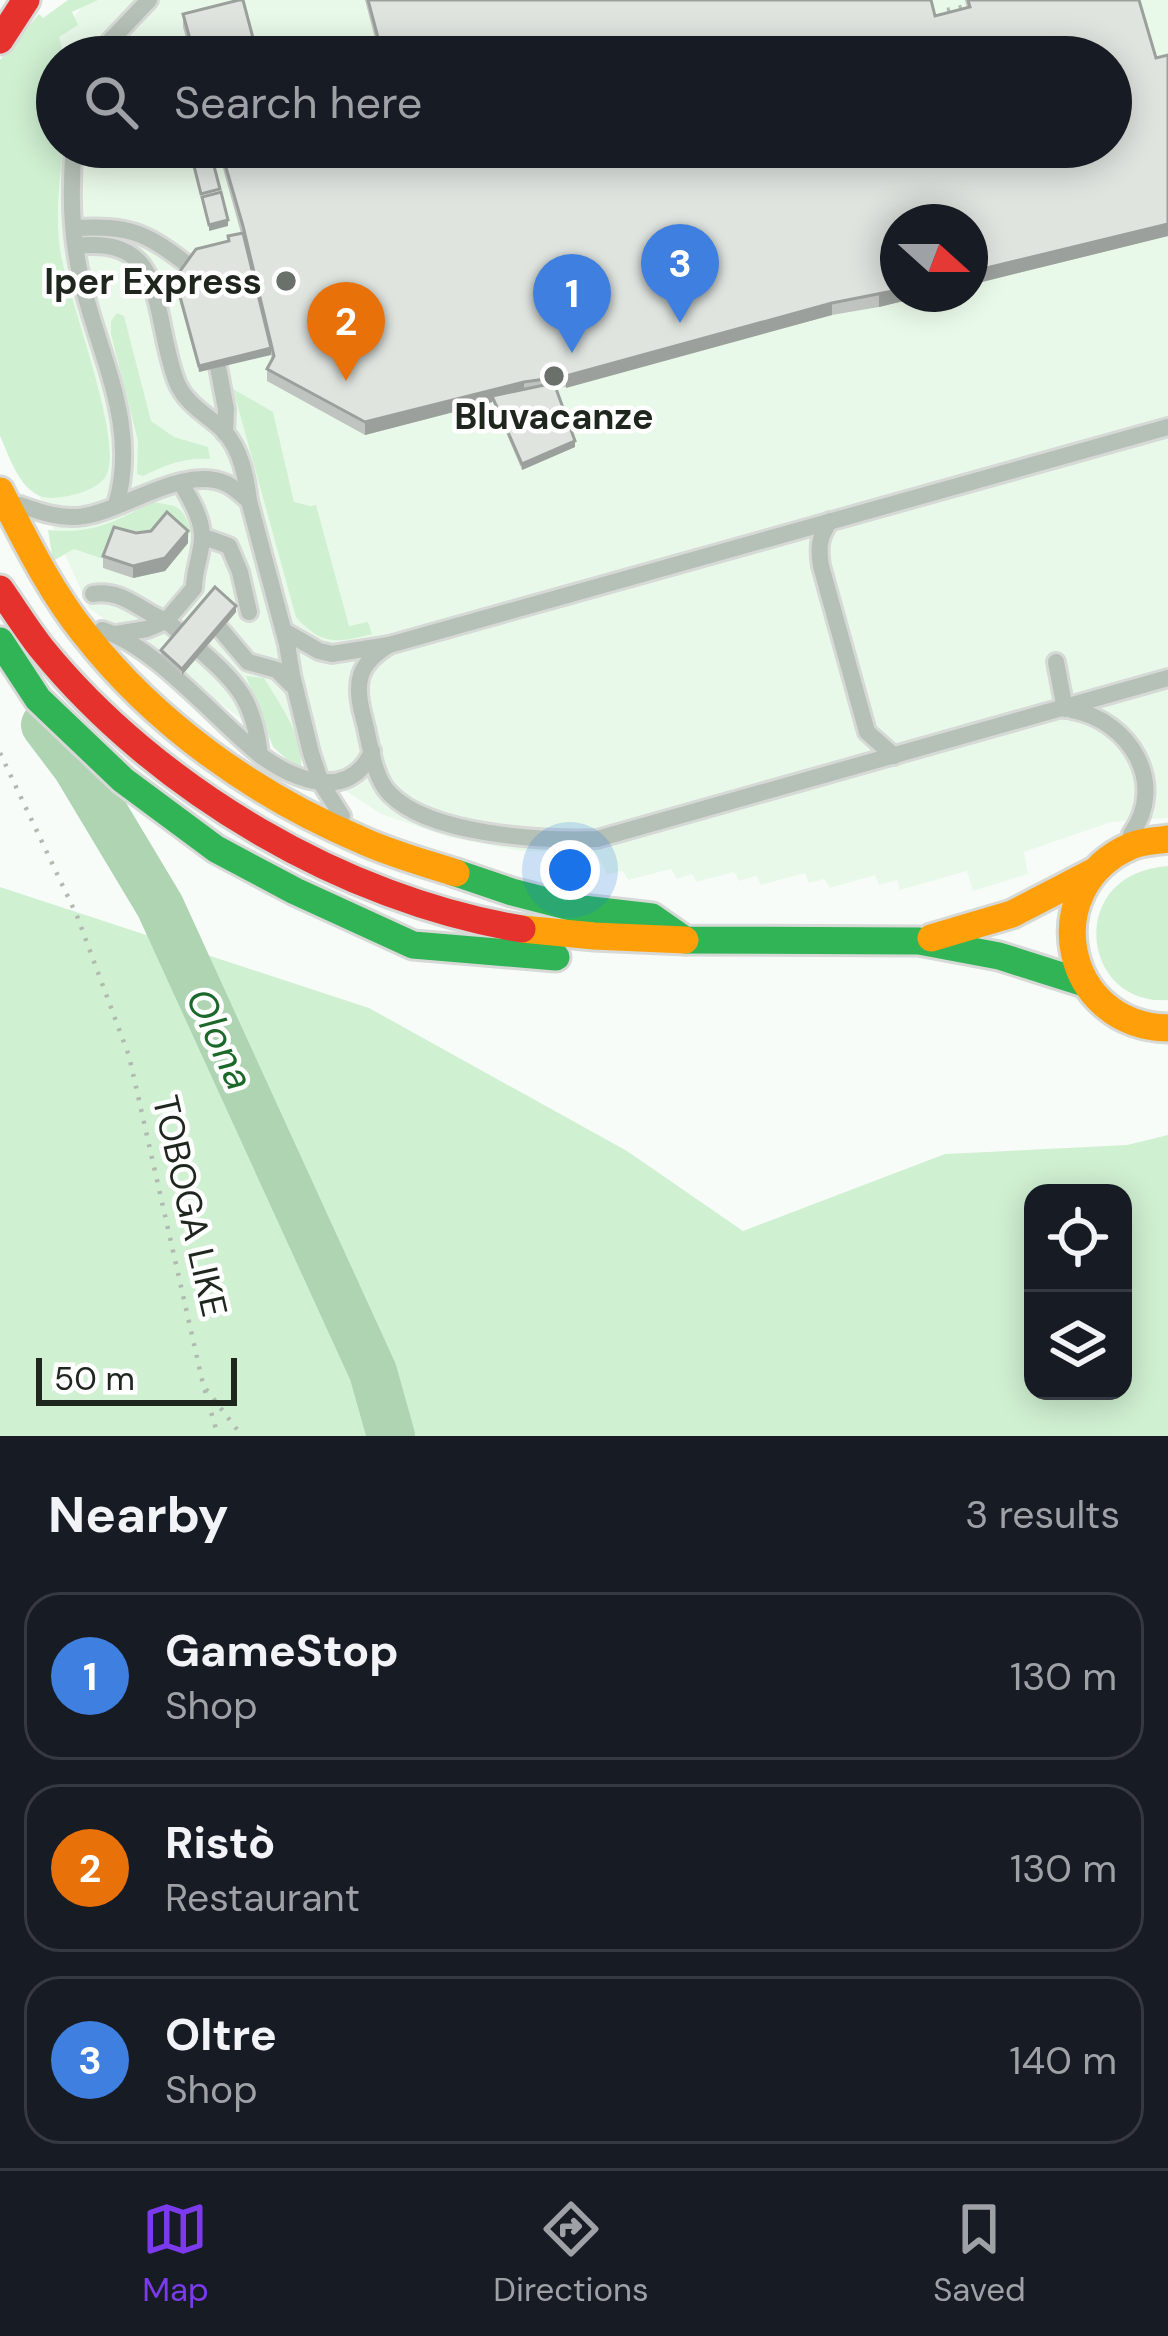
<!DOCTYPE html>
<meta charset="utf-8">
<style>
body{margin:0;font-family:"DM Sans",sans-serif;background:#242831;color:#f1f3f6}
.controls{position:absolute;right:36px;bottom:36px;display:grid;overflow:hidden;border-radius:24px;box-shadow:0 6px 30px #0003}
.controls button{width:108px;height:108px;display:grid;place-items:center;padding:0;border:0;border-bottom:3px solid #363941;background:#171b24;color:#f1f3f6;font:60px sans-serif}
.compass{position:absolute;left:880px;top:204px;width:108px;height:108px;border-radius:50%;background:#171b24;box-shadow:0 6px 30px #0003;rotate:111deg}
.scale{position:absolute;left:36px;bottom:30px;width:201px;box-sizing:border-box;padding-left:12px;border:6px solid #1e261e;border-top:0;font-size:33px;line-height:42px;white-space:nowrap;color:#1e261e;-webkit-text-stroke:9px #fff;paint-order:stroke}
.you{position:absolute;left:570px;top:870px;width:42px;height:42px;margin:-30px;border:9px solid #fff;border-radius:50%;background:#1a73e8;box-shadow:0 0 0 18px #1a73e833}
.badge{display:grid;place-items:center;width:78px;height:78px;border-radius:50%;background:#7c3aed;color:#fff;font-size:39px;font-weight:700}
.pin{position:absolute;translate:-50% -99px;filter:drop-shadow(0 3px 6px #0008)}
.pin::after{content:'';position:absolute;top:63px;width:42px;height:36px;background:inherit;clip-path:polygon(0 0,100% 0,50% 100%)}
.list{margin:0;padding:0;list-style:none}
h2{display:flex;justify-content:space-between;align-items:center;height:156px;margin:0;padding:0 48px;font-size:51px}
h2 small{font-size:39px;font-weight:400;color:#9ea1a6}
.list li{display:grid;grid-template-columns:78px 1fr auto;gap:36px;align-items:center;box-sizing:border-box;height:168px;margin:0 24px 24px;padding:0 24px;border:3px solid #363941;border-radius:36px}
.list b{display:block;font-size:45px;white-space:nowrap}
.list p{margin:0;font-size:39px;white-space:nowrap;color:#9ea1a6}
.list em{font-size:39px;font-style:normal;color:#9ea1a6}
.icon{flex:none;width:66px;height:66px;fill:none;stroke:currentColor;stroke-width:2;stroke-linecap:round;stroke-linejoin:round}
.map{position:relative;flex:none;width:1168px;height:1436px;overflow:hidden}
.search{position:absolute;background:#171b24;box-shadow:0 6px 30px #0003;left:36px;right:36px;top:36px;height:132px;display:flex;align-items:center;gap:30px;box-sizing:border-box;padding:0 42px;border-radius:66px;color:#9ea1a6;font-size:45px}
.sheet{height:732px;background:#171b24}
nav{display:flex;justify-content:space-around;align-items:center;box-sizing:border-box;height:168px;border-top:3px solid #363941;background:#171b24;font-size:33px;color:#9ea1a6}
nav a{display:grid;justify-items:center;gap:6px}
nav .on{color:#7c3aed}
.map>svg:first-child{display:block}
.built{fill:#e9f9e9;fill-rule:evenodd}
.green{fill:#d0f0d2;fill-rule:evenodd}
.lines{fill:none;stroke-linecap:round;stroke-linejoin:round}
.river{stroke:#aed4b1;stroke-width:48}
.lane-casing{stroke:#d6d9d6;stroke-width:22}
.fast-casing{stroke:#d6d9d6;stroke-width:33}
.slow-casing{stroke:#d6d9d6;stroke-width:33}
.jam-casing{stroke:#d6d9d6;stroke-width:33}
.path{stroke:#b1bab1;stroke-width:4.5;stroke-dasharray:3 9;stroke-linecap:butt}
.lane{stroke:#b5c0b6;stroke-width:16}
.fast{stroke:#30b455;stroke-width:27}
.slow{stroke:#ff9f0a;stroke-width:27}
.jam{stroke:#e5322d;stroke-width:27}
.wall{fill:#c0c4c0}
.shaded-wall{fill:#9ca09c}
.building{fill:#dfe4df;stroke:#9ca09c;stroke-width:3}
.poi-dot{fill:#6a716a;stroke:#fff;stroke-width:4.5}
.labels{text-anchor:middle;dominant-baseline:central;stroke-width:9;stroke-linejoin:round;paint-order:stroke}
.poi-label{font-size:36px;font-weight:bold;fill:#1e261e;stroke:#fff;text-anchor:end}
.street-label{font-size:36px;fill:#1e261e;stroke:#fff}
.water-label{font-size:39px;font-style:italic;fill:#1c672a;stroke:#fff}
</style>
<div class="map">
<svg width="1168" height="1436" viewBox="0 0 1168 1436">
<rect width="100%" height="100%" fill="#f8fcf8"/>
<path class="built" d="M88 0H1168V818L1111 822 1024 852 1028 874 973 891 967 871 900 890 897 880 879 885 875 875 830 888 824 879 809 883 805 873 761 885 756 876 739 881 734 872 696 882 692 874 677 879 671 869 628 880 623 871 607 874 596 853 521 851 448 837 381 814 281 748 89 608 0 409V104ZM57 57H1111V147H57ZM898 222H970V294H898Z"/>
<g class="green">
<path d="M68 0H98L72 12 78 25 59 37 64 57H57V147H63C60 180 55 215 60 249 67 297 123 436 107 474 102 485 87 491 76 494 65 497 51 500 40 496 18 487 9 455 0 436V60L39 14 43 18Z"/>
<path d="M117 313 124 316 151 421 174 437 208 447 210 459C185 457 165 465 143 476L137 474 138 441 111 334V321Z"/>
<path d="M233 389 273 412 294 502 310 506 316 505 349 626 368 622 372 634C338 643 322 646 296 617Z"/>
<path d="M151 502C178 506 181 504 191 530L186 541 107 560 74 549 53 561 48 530C88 535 117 522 151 502Z"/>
<path d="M246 676 264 678C282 708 304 736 301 772L273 747Z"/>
<path d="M1168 866V1000C1081 1007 1064 873 1168 866Z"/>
<path d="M0 887 369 1008 627 1151 743 1231 945 1154 1127 1145 1168 1135V1436H0ZM1033 1193H1123V1391H1033Z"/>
</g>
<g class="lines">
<path class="river" d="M45 725 76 766 160 906 373 1372 391 1436"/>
<defs>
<g id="lane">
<path d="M102 57 110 41 149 0"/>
<path d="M74 147C70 190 71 235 81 278 98 354 140 425 116 505"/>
<path d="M74 228C129 225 145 232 188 265"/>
<path d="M76 246C102 243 128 245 144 268 161 293 163 352 178 385 188 406 208 415 224 431 241 450 246 476 249 501"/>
<path d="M218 367 226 409 225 433"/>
<path d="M20 505C40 512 62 520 84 516 125 510 185 464 227 484 235 488 242 495 249 501L287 644 292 675 311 753 321 783 342 816"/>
<path d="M830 521C819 537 818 547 821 566L867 732 894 756"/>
<path d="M202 541 210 539 229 546 240 572 249 612"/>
<path d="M93 594C123 589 140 611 166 621L194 588C194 571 201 556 202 539 203 519 190 499 181 483"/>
<path d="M102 630C155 646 215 719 260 755"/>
<path d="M221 630 248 662 277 670 292 685"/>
<path d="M284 631 319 651 332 654 389 645 1168 427"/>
<path d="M116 634 147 629 166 621 181 633"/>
<path d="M389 645C358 664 354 682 363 716 370 740 372 776 390 794 430 835 542 841 597 839L1168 678"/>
<path d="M202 652C240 685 254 703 260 755 294 780 350 803 372 751"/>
<path d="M1056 662 1065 709"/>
<path d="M1072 710C1129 720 1168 783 1131 834"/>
</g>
<g id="fast">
<path d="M0 641 38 699 123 780 216 849 295 891 413 945 556 957"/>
<path d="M456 873 512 892 574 908 652 917 685 940 919 941 999 956 1084 983"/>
</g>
<g id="slow">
<path d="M0 491C25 539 50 591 84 633 155 724 255 795 361 840 391 854 425 863 456 873"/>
<path d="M1168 839C1156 841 1142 841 1131 846 1036 887 1062 1026 1168 1028"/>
<path d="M522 929 594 936 685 940"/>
<path d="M931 938 1012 914 1093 872"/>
</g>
<g id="jam">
<path d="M0 40 26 0"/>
<path d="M0 589C14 609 27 630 42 649 156 789 344 900 522 929"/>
</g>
</defs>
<use href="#lane" class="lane-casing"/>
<use href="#fast" class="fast-casing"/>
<use href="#slow" class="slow-casing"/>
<use href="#jam" class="jam-casing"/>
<g class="path">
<path d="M947 10 962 7"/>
<path d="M0 753 77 916 129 1056 203 1384 218 1436"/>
<path d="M206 1389 242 1436"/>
</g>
<use href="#lane" class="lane"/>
<use href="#fast" class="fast"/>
<use href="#slow" class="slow"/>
<use href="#jam" class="jam"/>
</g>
<g class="wall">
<path d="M365 0H931L935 16 967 8 965 0H1139L1156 58 1168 55V236L970 285 898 294H932L879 307 832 315 557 389 575 447 522 470 493 402 365 435 267 381V369L272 360 271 354 199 372 175 284V278L241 233 217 147H1111L377 46Z"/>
<path d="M183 14 258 57H191L183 27Z"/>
<path d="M188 543 165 571 133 578 103 568V556Z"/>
<path d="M236 612 182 675 161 656V650Z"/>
</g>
<g class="shaded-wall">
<path d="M228 220V226L209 231V225Z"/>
<path d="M1168 224V236L970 285V272Z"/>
<path d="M898 290V294H932L879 307V295Z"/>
<path d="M832 303V315L566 388V376Z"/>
<path d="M271 348V355L199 372V366Z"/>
<path d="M524 382V395L492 396V402L365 435V422Z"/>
<path d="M575 441V447L522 470V464Z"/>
<path d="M188 531V543L165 571 133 578V566Z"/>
<path d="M236 606V612L182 675V669Z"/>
</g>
<g class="building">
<path d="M239 0H243L258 57H195L183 14Z"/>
<path d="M368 0H931L935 16 970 7 968 0H1139L1156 58 1168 55V224L970 272V222H898V290L832 303 566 376 524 382 365 422 267 369 274 356 243 226 220 147H1111V57H337L380 45Z"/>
<path d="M213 162 220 189 201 194 194 166Z"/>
<path d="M221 192 228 220 209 225 202 197Z"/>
<path d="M243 233 271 348 199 366 175 278 196 249 229 241 228 236Z"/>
<path d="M554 383 575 441 522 464 492 396Z"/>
<path d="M167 512 188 531 165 558 133 566 103 556 114 527 136 533 151 531Z"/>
<path d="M215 587 236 606 182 669 161 650Z"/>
</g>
<g class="poi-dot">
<circle cx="286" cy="281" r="12"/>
<circle cx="554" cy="376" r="12"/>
</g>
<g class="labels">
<g class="poi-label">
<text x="262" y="281">Iper Express</text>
<text x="554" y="416" text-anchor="middle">Bluvacanze</text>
</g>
<g class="street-label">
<text transform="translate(190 1206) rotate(77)">TOBOGA LIKE</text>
</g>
<g class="water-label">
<text transform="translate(220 1039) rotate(65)">Olona</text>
</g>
</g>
</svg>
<div class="controls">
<button><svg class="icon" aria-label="locate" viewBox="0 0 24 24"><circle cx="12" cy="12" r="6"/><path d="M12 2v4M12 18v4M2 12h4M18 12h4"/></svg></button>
<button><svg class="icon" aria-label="layers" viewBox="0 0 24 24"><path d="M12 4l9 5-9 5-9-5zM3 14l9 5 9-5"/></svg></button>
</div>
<svg class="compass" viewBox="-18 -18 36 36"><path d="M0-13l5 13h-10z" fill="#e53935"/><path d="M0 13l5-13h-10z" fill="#9ea1a6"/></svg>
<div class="scale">50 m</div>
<div class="you"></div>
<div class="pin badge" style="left:572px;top:353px;background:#3f7fe0">1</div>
<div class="pin badge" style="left:346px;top:381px;background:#e8710a">2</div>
<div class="pin badge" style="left:680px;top:323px;background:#3f7fe0">3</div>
<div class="search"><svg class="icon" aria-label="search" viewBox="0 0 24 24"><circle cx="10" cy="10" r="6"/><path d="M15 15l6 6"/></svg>Search here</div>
</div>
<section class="sheet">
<h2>Nearby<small>3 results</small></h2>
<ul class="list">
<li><span class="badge" style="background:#3f7fe0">1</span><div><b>GameStop</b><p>Shop</p></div><em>130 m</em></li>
<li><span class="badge" style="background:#e8710a">2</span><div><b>Ristò</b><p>Restaurant</p></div><em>130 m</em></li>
<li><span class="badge" style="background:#3f7fe0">3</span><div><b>Oltre</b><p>Shop</p></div><em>140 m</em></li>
</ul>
</section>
<nav>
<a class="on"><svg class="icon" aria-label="map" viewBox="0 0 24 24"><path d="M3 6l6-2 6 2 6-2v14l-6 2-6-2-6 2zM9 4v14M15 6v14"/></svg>Map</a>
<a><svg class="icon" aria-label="directions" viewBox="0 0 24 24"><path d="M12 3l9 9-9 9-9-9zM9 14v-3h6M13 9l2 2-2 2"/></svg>Directions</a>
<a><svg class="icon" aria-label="saved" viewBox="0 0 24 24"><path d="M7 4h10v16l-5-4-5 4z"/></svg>Saved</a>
</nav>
